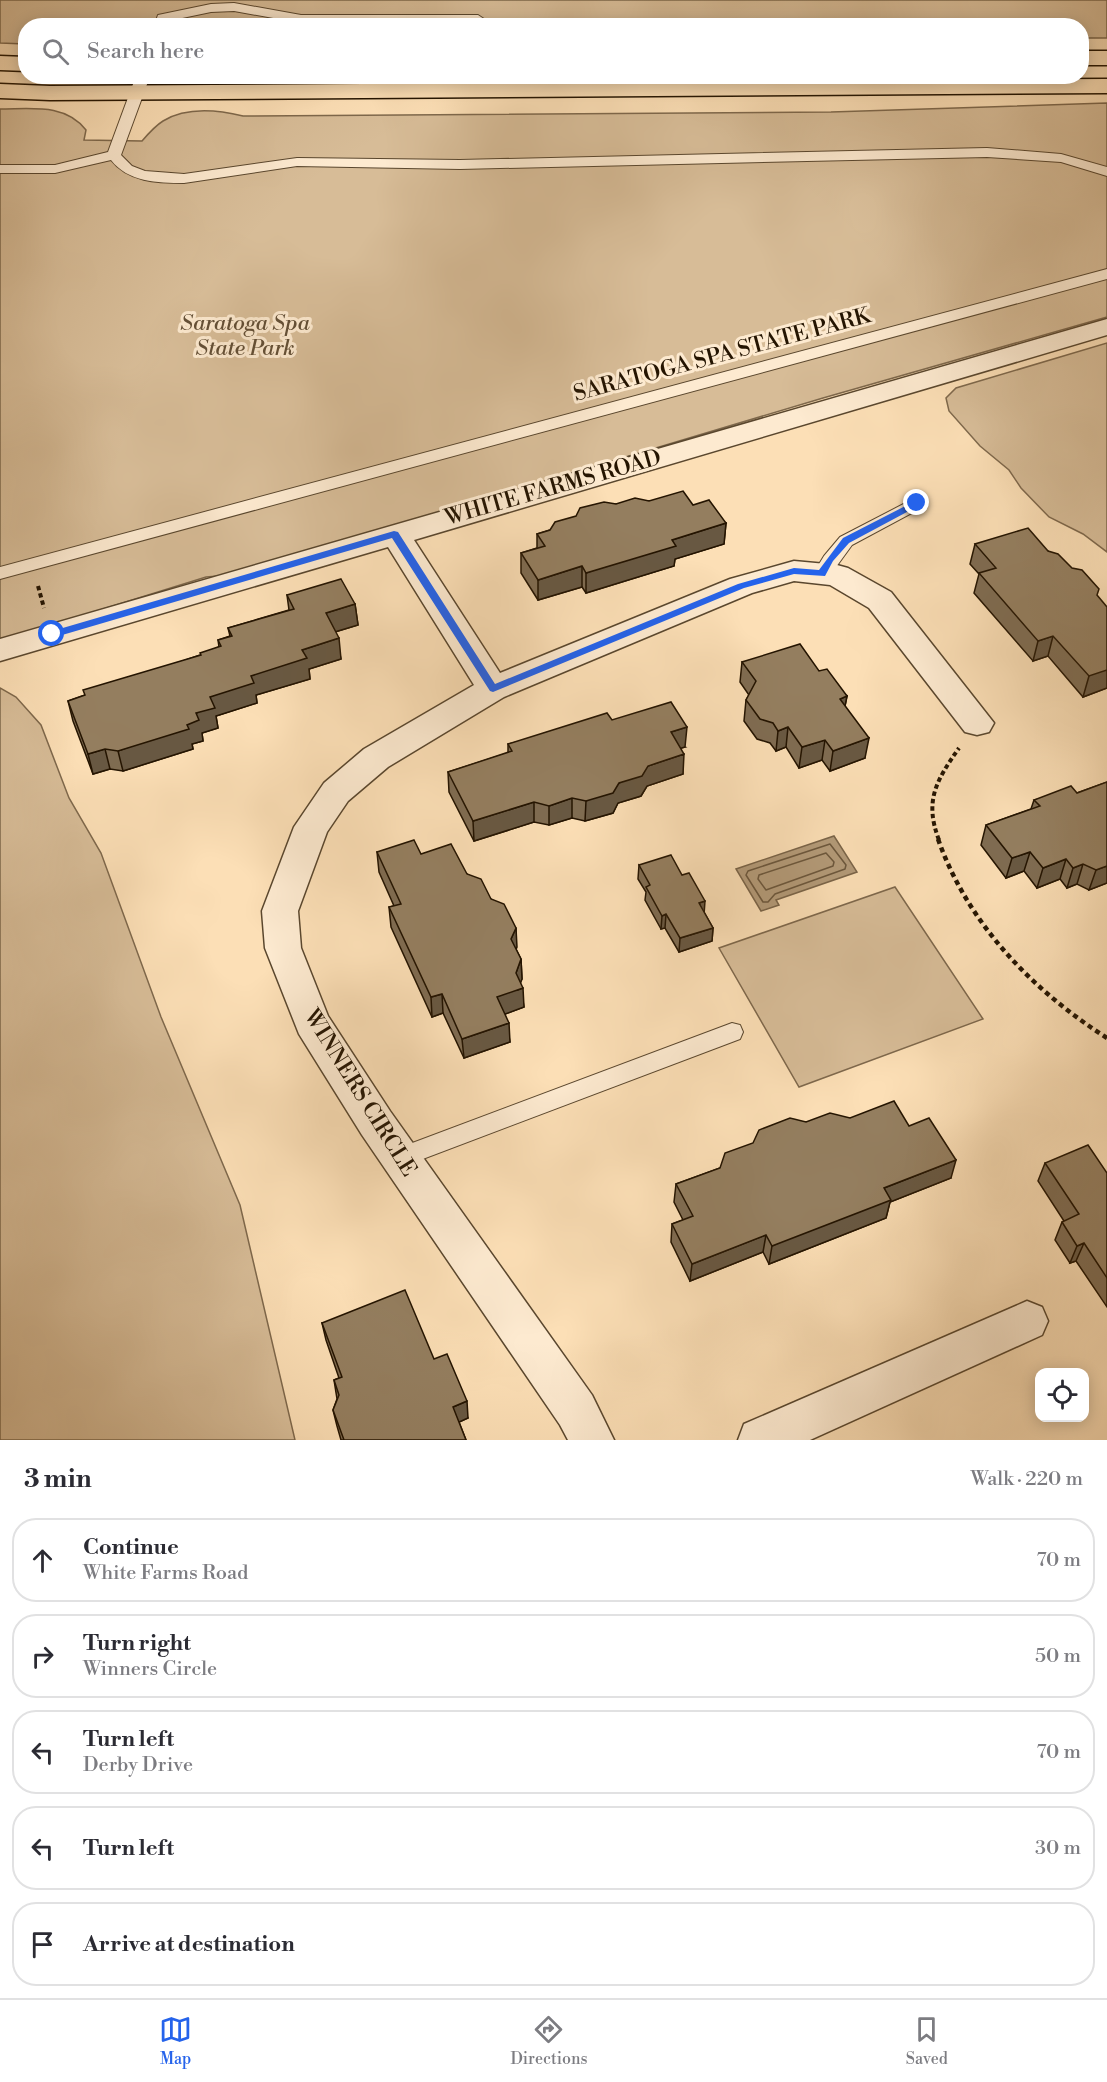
<!DOCTYPE html>
<meta charset="utf-8">
<style>
body{margin:0;font-family:"Libre Bodoni",serif;background:#f2f2f3;color:#2b2b33}
.controls{position:absolute;right:18px;bottom:18px;display:grid;overflow:hidden;border-radius:12px;box-shadow:0 3px 15px #0003}
.controls button{width:54px;height:54px;display:grid;place-items:center;padding:0;border:0;border-bottom:2px solid #e1e1e2;background:#fff;color:#2b2b33;font:30px sans-serif}
.stop{position:absolute;width:18px;height:18px;margin:-14px;border:4px solid #2563eb;border-radius:50%;background:#fff}
.stop.end{background:#2563eb;border-color:#fff;box-shadow:0 2px 6px #0008}
.list{margin:0;padding:0;list-style:none}
h2{display:flex;justify-content:space-between;align-items:center;height:78px;margin:0;padding:0 24px;font-size:26px}
h2 small{font-size:20px;font-weight:400;color:#7c7c81}
.list li{display:grid;grid-template-columns:39px 1fr auto;gap:18px;align-items:center;box-sizing:border-box;height:84px;margin:0 12px 12px;padding:0 12px;border:2px solid #e1e1e2;border-radius:24px}
.list b{display:block;font-size:22px;white-space:nowrap}
.list p{margin:0;font-size:20px;white-space:nowrap;color:#7c7c81}
.list em{font-size:20px;font-style:normal;color:#7c7c81}
.icon{flex:none;width:33px;height:33px;fill:none;stroke:currentColor;stroke-width:2;stroke-linecap:round;stroke-linejoin:round}
.map{position:relative;flex:none;width:1107px;height:1440px;overflow:hidden}
.search{position:absolute;background:#fff;box-shadow:0 3px 15px #0003;left:18px;right:18px;top:18px;height:66px;display:flex;align-items:center;gap:15px;box-sizing:border-box;padding:0 21px;border-radius:24px;color:#7c7c81;font-size:22px}
.sheet{height:558px;background:#fff}
nav{display:flex;justify-content:space-around;align-items:center;box-sizing:border-box;height:84px;border-top:2px solid #e1e1e2;background:#fff;font-size:16px;color:#7c7c81}
nav a{display:grid;justify-items:center;gap:3px}
nav .on{color:#2563eb}
.map>svg:first-child{display:block}
.green{fill:#d7bc97;stroke:#7e684c;stroke-width:1.5}
.water{fill:#b39a78;stroke:#7a6448;stroke-width:1.5}
.lines{fill:none;stroke-linecap:round;stroke-linejoin:round}
.shore{stroke:#6c573c;stroke-width:1.5}
.service-casing{stroke:#5a472e;stroke-width:2}
.minor-casing{stroke:#5a472e;stroke-width:3}
.trunk-casing{stroke:#241401;stroke-width:3}
.path-far1{stroke:#241401;stroke-width:4;stroke-dasharray:4.5 3;stroke-linecap:butt}
.path{stroke:#241401;stroke-width:4.5;stroke-dasharray:5 4;stroke-linecap:butt}
.service{fill:#fdead0;fill-rule:evenodd}
.minor{fill:#fdead0;fill-rule:evenodd}
.trunk{fill:#fcdfb6;fill-rule:evenodd}
.wall{fill:#7f6c52;stroke:#241401;stroke-width:1.5}
.shaded-wall{fill:#685842;stroke:#241401;stroke-width:1.5}
.building{fill:#947e5f;stroke:#241401;stroke-width:1.5}
.route{fill:#2563eb}
.labels{text-anchor:middle;dominant-baseline:central;stroke-width:6;stroke-linejoin:round;paint-order:stroke}
.park-label{font-size:22px;font-style:italic;fill:#634f36;stroke:#fdead0}
.street-label{font-size:22px;fill:#241401;stroke:#fdead0}
</style>
<div class="map">
<svg width="1107" height="1440" viewBox="0 0 1107 1440">
<rect width="100%" height="100%" fill="#fcdfb6"/>
<filter id="stains"><feTurbulence type="fractalNoise" baseFrequency=".00333" numOctaves="4"/><feColorMatrix values="0 0 0 0 .2 0 0 0 0 .09 0 0 0 0 .02 0 0 0 .5 -.17"/></filter>
<radialGradient id="worn" r=".72"><stop offset=".6" stop-color="#630" stop-opacity="0"/><stop offset="1" stop-color="#630" stop-opacity=".3"/></radialGradient>
<g class="green">
<path d="M0 0H1107V38H1082V26H26L25 44 0 43Z"/>
<path d="M1107 103V317L823 398 231 575 206 577 0 641V109C31 109 65 103 86 130L84 140 142 141C148 134 155 126 163 121 186 107 218 110 243 116L831 112Z"/>
<path d="M1107 343V552L1083 534 1049 517 1021 488 1009 470 980 446 949 411 946 398 956 388Z"/>
<path d="M0 688 16 697 41 725 69 798 101 853 161 1017 240 1205 295 1440H0Z"/>
<path d="M895 887 983 1019 799 1087 719 948Z"/>
</g>
<path class="water" d="M834 836 857 872 776 900 779 905 761 911 736 869Z"/>
<g class="lines">
<g class="shore">
<path d="M830 844 846 865 845 869 775 894 768 902H763L746 875 748 871Z"/>
<path d="M826 853 834 862 833 866 766 890 758 879 759 875Z"/>
</g>
<defs>
<g id="service">
<path d="M234 3 301 15H478L484 19 478 23H301L234 11 211 12 168 21 167 26H154L158 15 211 4Z"/>
<path d="M136 76H150L121 155 132 166 145 171 184 174 297 158 460 160 987 148 1061 154 1107 167V176L1061 162 987 157 460 169 297 166 184 183C157 183 128 182 111 160L55 173H0V165H55L108 152Z"/>
<path d="M1107 269V279L0 579V567Z"/>
<path d="M917 497 923 499 926 503 923 507 852 545 828 578 822 580 816 578 813 574 824 556 840 537Z"/>
<path d="M732 1023 740 1025 743 1032 740 1039 399 1168 391 1165 387 1158 391 1151Z"/>
</g>
<g id="minor">
<path d="M1107 319V335L414 540 500 673 730 579 794 561 837 565 848 568 891 592 994 723 989 732 977 735 965 732 869 608 830 585 794 581 752 593 504 697 388 767 348 801 327 832 298 911 301 948 328 1016 390 1111 592 1395 614 1440H568L560 1425 362 1135 299 1034 265 948 262 911 294 827 324 783 364 749 474 685 388 547 0 661V639Z"/>
<path d="M1027 1301 1042 1307 1048 1321 1042 1335 810 1440H738L744 1424Z"/>
</g>
<g id="trunk">
<rect x="1082" y="51" width="25" height="14"/>
<path d="M0 56 26 57V71L0 70Z"/>
<path d="M1107 79V93L50 100 0 98V84L50 86Z"/>
</g>
</defs>
<use href="#service" class="service-casing"/>
<use href="#minor" class="minor-casing"/>
<use href="#trunk" class="trunk-casing"/>
<g class="path-far1">
<path d="M38 586 44 608"/>
<path d="M939 840C924 801 936 781 959 748"/>
</g>
<path class="path" d="M938 839C968 924 1032 990 1107 1038"/>
<use href="#service" class="service"/>
<use href="#minor" class="minor"/>
<use href="#trunk" class="trunk"/>
</g>
<g class="wall">
<path d="M649 501 693 505 726 523 724 544 675 559 674 566 586 593 582 587 538 600 521 573V553L537 548V534L550 530 616 504Z"/>
<path d="M975 544 1048 551 1097 596 1107 688 1083 697 1048 656 1033 661 974 593 979 574 970 564Z"/>
<path d="M287 595 355 604 358 625 335 632 341 659 309 669 310 679 256 695 257 703 216 716 218 728 202 733 203 741 192 744 193 749 123 771 110 769 93 774 73 721 68 701 200 655 219 647 218 640 230 636 228 628 289 610Z"/>
<path d="M742 662 819 671 847 696 845 706 865 758 830 771 822 760 799 768 786 747 776 751 770 743 757 739 744 721 746 700 749 695 740 682Z"/>
<path d="M612 720 685 747 681 748 683 774 647 786 641 796 618 803 613 813 585 821 572 818 549 825 534 822 474 841 449 792 448 772 508 753V744Z"/>
<path d="M1107 782V883L1089 890 1077 884 1067 888 1060 879 1037 888 1024 871 1006 878 981 845 986 825 1031 809 1034 800 1077 793Z"/>
<path d="M377 852 421 854 467 874 491 899 516 928V949L521 959 522 979 520 982 524 1007 505 1014 510 1042 464 1058 443 1013 432 1017 391 927 389 907 394 906 379 872Z"/>
<path d="M639 865 704 912 713 928 712 941 679 952 665 928 661 929 645 900 646 892 638 879Z"/>
<path d="M806 1122 909 1126 951 1178 890 1202 886 1218 769 1264 763 1252 690 1281 671 1242 672 1224 683 1220 674 1202 676 1184 720 1168Z"/>
<path d="M1045 1163 1107 1173V1307L1076 1261 1070 1263 1055 1240 1062 1222 1064 1221 1038 1181Z"/>
<path d="M322 1323 434 1359 468 1418 459 1422 466 1440H341L337 1426 333 1410 337 1399 334 1380 339 1378 326 1340Z"/>
</g>
<g class="shaded-wall">
<path d="M726 523 724 544 675 559 674 566 586 593V573L672 540Z"/>
<path d="M582 566V587L538 600V580Z"/>
<path d="M355 604 358 625 328 634 326 613Z"/>
<path d="M1053 636 1048 656 1033 661 1038 641Z"/>
<path d="M339 638 341 659 309 669 310 679 256 695 257 703 216 716 218 728 202 733 203 741 192 744 193 749 123 771 118 751 187 725 210 697 302 650Z"/>
<path d="M1107 657V688L1083 697 1089 676Z"/>
<path d="M847 696 843 716 840 699Z"/>
<path d="M687 727 685 747 669 752 671 732Z"/>
<path d="M788 727 786 747 776 751 778 731Z"/>
<path d="M869 738 865 758 830 771 833 751Z"/>
<path d="M825 740 822 760 799 768 802 747Z"/>
<path d="M105 749 110 769 93 774 88 754Z"/>
<path d="M684 754 683 774 647 786 641 796 618 803 613 813 585 821 586 801 619 783 648 766Z"/>
<path d="M572 798V818L549 825V806Z"/>
<path d="M534 802V822L474 841 473 821Z"/>
<path d="M1030 852 1024 871 1006 878 1012 858Z"/>
<path d="M1066 859 1060 879 1037 888 1043 868Z"/>
<path d="M1083 864 1077 884 1067 888 1073 868Z"/>
<path d="M1107 866V883L1089 890 1096 870Z"/>
<path d="M705 901 704 915 699 903Z"/>
<path d="M666 914 665 928 661 929 662 916Z"/>
<path d="M516 928 517 947 512 959 511 939Z"/>
<path d="M713 928 712 941 679 952 680 938Z"/>
<path d="M521 959 522 979 518 990 523 988 524 1007 497 1017V997L516 973Z"/>
<path d="M442 994 443 1013 432 1017 431 997Z"/>
<path d="M509 1023 510 1042 464 1058 462 1039Z"/>
<path d="M956 1160 951 1178 890 1202 886 1218 769 1264 772 1246 884 1188Z"/>
<path d="M766 1235 763 1252 690 1281 692 1264Z"/>
<path d="M1084 1243 1076 1261 1070 1263 1077 1246Z"/>
<path d="M467 1401 468 1418 455 1424 453 1407Z"/>
</g>
<g class="building">
<path d="M683 491 693 505 709 500 726 523 672 540 676 546 586 573 582 566 538 580 521 553 545 546 537 534 550 530 555 522 576 516 580 508 604 502 616 504 635 498 649 501Z"/>
<path d="M1028 528 1048 551 1058 554 1072 568 1082 570 1099 589 1097 595 1107 607V670L1089 676 1053 636 1038 641 979 573 996 568 975 544Z"/>
<path d="M341 579 355 604 326 613 339 638 302 650 307 658 251 676 254 683 210 697 215 708 196 713 199 720 187 725 189 729 118 751 105 749 88 754 68 701 85 695 83 690 201 655 200 653 221 646 218 640 232 636 228 628 294 609 287 595Z"/>
<path d="M800 644 819 671 827 669 847 696 840 699 869 738 833 751 825 740 802 747 788 727 778 731 773 723 760 719 746 700 756 681 742 662Z"/>
<path d="M671 702 687 727 671 732 684 754 648 766 642 776 619 783 613 793 586 801 572 798 549 806 534 802 473 821 448 772 512 751 508 744 607 713 612 720Z"/>
<path d="M1107 782V866L1096 870 1083 864 1073 868 1066 859 1043 868 1030 852 1012 858 986 825 1040 806 1034 800 1071 786 1077 793Z"/>
<path d="M414 840 421 854 451 844 467 874 481 879 491 899 504 904 516 928 511 939 521 959 516 973 523 988 497 997 509 1023 462 1039 442 994 431 997 389 907 401 904 377 852Z"/>
<path d="M671 855 682 875 689 873 705 901 699 903 713 928 680 938 666 914 662 916 646 887 650 885 639 865Z"/>
<path d="M894 1101 909 1126 929 1118 956 1160 884 1188 891 1200 772 1246 766 1235 692 1264 672 1224 693 1216 676 1184 720 1168 725 1153 753 1143 759 1130 790 1118 806 1122 830 1113 850 1118Z"/>
<path d="M1088 1145 1107 1173V1278L1084 1243 1077 1246 1062 1222 1079 1214 1045 1163Z"/>
<path d="M405 1290 434 1359 447 1354 467 1401 453 1407 466 1440H344L333 1410 339 1395 334 1380 342 1377 322 1323Z"/>
</g>
<path class="route" d="M917 500 920 501V505L849 543 833 561 825 576 794 574 744 588 493 692 490 691 392 538 52 638 48 634 49 632 394 531 398 532 495 684 738 584 794 568 819 570 843 538Z"/>
<g class="labels">
<g class="park-label">
<text x="245" y="323">Saratoga Spa<tspan x="245" dy="25">State Park</tspan></text>
</g>
<g class="street-label">
<text transform="translate(722 355) rotate(-15)">SARATOGA SPA STATE PARK</text>
<text transform="translate(553 488) rotate(-16)">WHITE FARMS ROAD</text>
<text transform="translate(360 1093) rotate(58)">WINNERS CIRCLE</text>
</g>
</g>
<rect width="100%" height="100%" filter="url(#stains)"/>
<rect width="100%" height="100%" fill="url(#worn)"/>
</svg>
<div class="controls">
<button><svg class="icon" aria-label="locate" viewBox="0 0 24 24"><circle cx="12" cy="12" r="6"/><path d="M12 2v4M12 18v4M2 12h4M18 12h4"/></svg></button>
</div>
<div class="stop" style="left:52px;top:634px"></div>
<div class="stop end" style="left:917px;top:503px"></div>
<div class="search"><svg class="icon" aria-label="search" viewBox="0 0 24 24"><circle cx="10" cy="10" r="6"/><path d="M15 15l6 6"/></svg>Search here</div>
</div>
<section class="sheet">
<h2>3 min<small>Walk · 220 m</small></h2>
<ul class="list">
<li><svg class="icon" aria-label="ahead" viewBox="0 0 24 24"><path d="M12 20V5M6 11l6-6 6 6"/></svg><div><b>Continue</b><p>White Farms Road</p></div><em>70 m</em></li>
<li><svg class="icon" aria-label="right" viewBox="0 0 24 24"><path d="M7 20v-9h11M14 6l5 5-5 5"/></svg><div><b>Turn right</b><p>Winners Circle</p></div><em>50 m</em></li>
<li><svg class="icon" aria-label="left" viewBox="0 0 24 24"><path d="M17 20v-9H6M10 6l-5 5 5 5"/></svg><div><b>Turn left</b><p>Derby Drive</p></div><em>70 m</em></li>
<li><svg class="icon" aria-label="left" viewBox="0 0 24 24"><path d="M17 20v-9H6M10 6l-5 5 5 5"/></svg><div><b>Turn left</b></div><em>30 m</em></li>
<li><svg class="icon" aria-label="arrive" viewBox="0 0 24 24"><path d="M6 21V4h12l-3 4 3 4H6"/></svg><div><b>Arrive at destination</b></div></li>
</ul>
</section>
<nav>
<a class="on"><svg class="icon" aria-label="map" viewBox="0 0 24 24"><path d="M3 6l6-2 6 2 6-2v14l-6 2-6-2-6 2zM9 4v14M15 6v14"/></svg>Map</a>
<a><svg class="icon" aria-label="directions" viewBox="0 0 24 24"><path d="M12 3l9 9-9 9-9-9zM9 14v-3h6M13 9l2 2-2 2"/></svg>Directions</a>
<a><svg class="icon" aria-label="saved" viewBox="0 0 24 24"><path d="M7 4h10v16l-5-4-5 4z"/></svg>Saved</a>
</nav>
